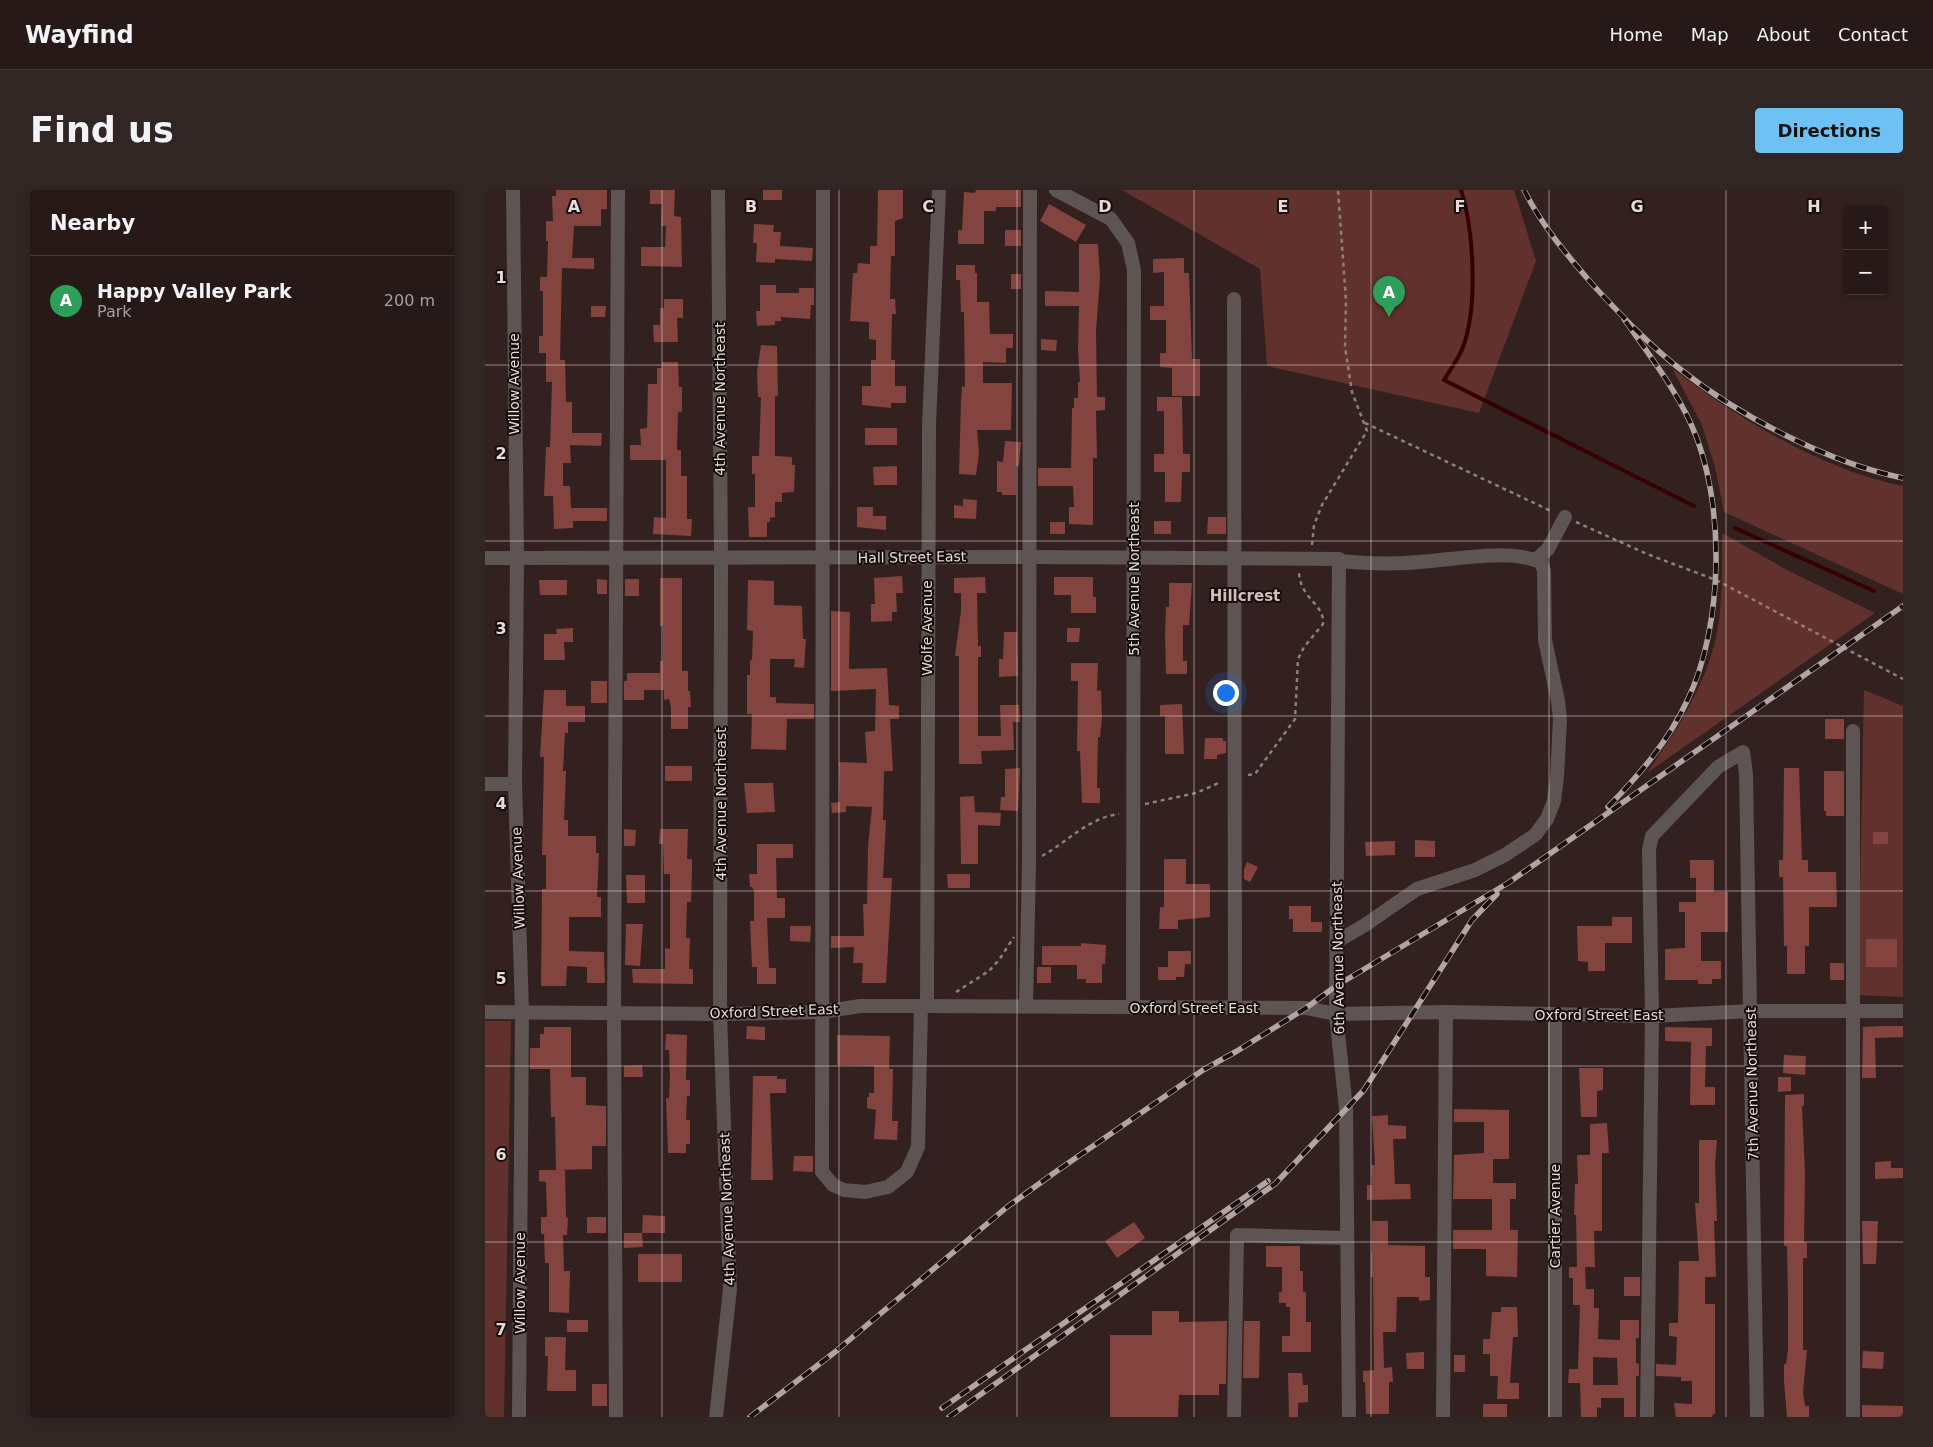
<!DOCTYPE html>
<meta charset="utf-8">
<style>
body{margin:0;font-family:"DejaVu Sans",sans-serif;background:#322624;color:#f1f3f6}
.controls{position:absolute;right:15px;top:15px;display:grid;overflow:hidden;border-radius:5px;box-shadow:0 2px 8px #0003}
.controls button{width:45px;height:45px;display:grid;place-items:center;padding:0;border:0;border-bottom:1px solid #423836;background:#261917;color:#f1f3f6;font:25px sans-serif}
.you{position:absolute;left:740px;top:502px;width:18px;height:18px;margin:-12px;border:4px solid #fff;border-radius:50%;background:#1a73e8;box-shadow:0 0 0 8px #1a73e833}
.badge{display:grid;place-items:center;width:32px;height:32px;border-radius:50%;background:#6dc2f3;color:#fff;font-size:16px;font-weight:700}
.pin{position:absolute;translate:-50% -41px;filter:drop-shadow(0 1px 2px #0008)}
.pin::after{content:'';position:absolute;top:26px;width:18px;height:15px;background:inherit;clip-path:polygon(0 0,100% 0,50% 100%)}
.list{margin:0;padding:0;list-style:none}
h2{display:flex;justify-content:space-between;align-items:center;height:65px;margin:0;padding:0 20px;font-size:21px}
h2 small{font-size:16px;font-weight:400;color:#a4a0a1}
.list li{display:grid;grid-template-columns:32px 1fr auto;gap:15px;align-items:center;box-sizing:border-box;height:90px;padding:0 20px;border-top:1px solid #423836}
.list b{display:block;font-size:19px;white-space:nowrap}
.list p{margin:0;font-size:16px;white-space:nowrap;color:#a4a0a1}
.list em{font-size:16px;font-style:normal;color:#a4a0a1}
.map{position:relative;flex:none;width:1418px;height:1227px;overflow:hidden;border-radius:5px}
header{display:flex;align-items:center;gap:30px;box-sizing:border-box;height:70px;padding:0 25px;background:#261917;border-bottom:1px solid #423836}
header strong{font-size:24px}
nav{display:flex;gap:28px;margin-inline-start:auto;font-size:18px}
.intro{display:flex;align-items:center;justify-content:space-between;box-sizing:border-box;height:120px;padding:0 30px}
h1{margin:0;font-size:35px}
.button{padding:12px 22px;border-radius:5px;background:#6dc2f3;color:#111;font-size:18px;font-weight:700}
main{display:flex;gap:30px;padding:0 30px}
aside{flex:1;background:#261917;border-radius:5px;box-shadow:0 2px 8px #0003}
.map>svg:first-child{display:block}
.green{fill:#60312d}
.lines{fill:none;stroke-linecap:round;stroke-linejoin:round}
.stream{stroke:#360002;stroke-width:4}
.building{fill:#83443f;fill-rule:evenodd}
.path{stroke:#8e7e7d;stroke-width:2.5;stroke-dasharray:4 4;stroke-linecap:butt}
.minor{stroke:#5d5453;stroke-width:14}
.rail-casing{stroke:#b2a4a2;stroke-width:5.5}
.rail{stroke:#150d0c;stroke-width:4;stroke-dasharray:11;stroke-linecap:butt}
.grid{fill:none;stroke:#e8dbda;stroke-width:1;stroke-opacity:0.55}
.labels{text-anchor:middle;dominant-baseline:central;stroke-width:4;stroke-linejoin:round;paint-order:stroke}
.street-label{font-size:14px;fill:#e8dbda;stroke:#150d0c}
.neighbourhood-label{font-size:15px;font-weight:bold;fill:#d6bdbb;stroke:#150d0c}
.grid-label{font-size:16px;text-anchor:middle;font-weight:bold;fill:#e8dbda;stroke:#150d0c;stroke-width:4;stroke-linejoin:round;paint-order:stroke}
</style>
<header>
<strong>Wayfind</strong>
<nav><a>Home</a><a>Map</a><a>About</a><a>Contact</a></nav>
</header>
<div class="intro"><h1>Find us</h1><a class="button">Directions</a></div>
<main>
<aside>
<h2>Nearby<small></small></h2>
<ul class="list">
<li><span class="badge" style="background:#2e9e5b">A</span><div><b>Happy Valley Park</b><p>Park</p></div><em>200 m</em></li>
</ul>
</aside>
<div class="map">
<svg width="1418" height="1227" viewBox="0 0 1418 1227">
<rect width="100%" height="100%" fill="#33211f"/>
<g class="green">
<path d="M637 0H1029L1051 71 994 223 782 176 775 79Z"/>
<path d="M1187 178C1250 227 1339 281 1418 296V404L1239 322 1230 277 1217 235Z"/>
<path d="M1237 343 1304 381 1390 423 1162 583C1193 538 1221 496 1232 443 1238 411 1237 376 1237 343Z"/>
<path d="M1379 500 1418 516V807L1373 805Z"/>
<path d="M0 831H26L19 1227H0Z"/>
</g>
<g class="lines">
<g class="stream">
<path d="M976 0C989 40 993 117 978 157 974 168 965 180 959 190L1209 316"/>
<path d="M1250 338 1389 401"/>
</g>
</g>
<g class="building">
<path d="M71 0H122V19H116V36H89L87 68H109V79L77 78 75 170H80L81 212H87V243H117L116 256 85 255 86 273H78V296H85L86 318H122V331H88V338L69 339 68 306H59L61 257H65L67 192H61V163H54V146H58V101H55V87H62L63 51H61V31H68L67 6H71Z"/>
<path d="M165 0H190L189 26 196 27 197 77 156 76V57H180L181 36H176L177 14H165Z"/>
<rect x="278" y="0" width="19" height="10"/>
<path d="M393 0H418V28L410 31V66H406L405 109H410L411 124H407L406 170H410V196H421V213H406V218L377 215V196H386V170H391V150L384 149V132L365 131 368 83H372L373 73 385 74V56H392Z"/>
<path d="M491 0H536V17H511V21H499V54H473V40H477L479 2 490 3Z"/>
<path d="M564 14 601 35 591 52 555 31Z"/>
<path d="M269 34 289 35 288 42H296L295 56 328 58 327 71 290 69V73L271 72 272 53H268Z"/>
<rect x="520" y="40" width="16" height="16"/>
<path d="M594 54H613L615 88 611 141 612 207H620V220L611 221 612 268H608V335L584 334V317H589L588 296H553V278H586L587 218H589V208H593V192H595L593 161 594 116H560V101L594 102Z"/>
<path d="M699 68V83H704L707 169H715V206H687V178L675 177V163H681V130H665V116H679V82L668 83V69Z"/>
<path d="M471 75H490V83H492V112H504L505 144H528V158H521V173L498 172V193H527L526 240H492L494 263 491 285 474 284 476 211 477 196 480 197 479 122H476L475 90H471Z"/>
<rect x="526" y="84" width="10" height="15"/>
<path d="M275 95H291V103H314V98H329V115H326L325 129 296 127V131H290V135L272 136 271 121H275Z"/>
<path d="M179 109H198V128H192L193 152H169L168 135H175V118H179Z"/>
<path d="M106 116H121L120 127H106Z"/>
<path d="M556 149 572 150 571 161 556 160Z"/>
<path d="M276 155 292 156 293 206H290V266L307 267V275H310L309 302 297 303V312H290V327L285 328V332H282V347H264L263 317H270V284H267V266H274L276 207H273L272 182Z"/>
<path d="M177 172H193L194 197H197V222H193L192 260H196V286H202V329H207L206 346 168 344 169 327 181 328V270H145V255H156L155 239 162 238 163 194H172V178H177Z"/>
<path d="M672 207H697L698 264H705V282H697L696 312H680V282H669V264H679V221H672Z"/>
<rect x="380" y="238" width="32" height="17"/>
<path d="M520 251 536 252 534 276H531V305H517V302H512V271L518 272Z"/>
<path d="M412 276V295H389L388 277Z"/>
<path d="M478 309 492 310 491 329 469 328V315L478 316Z"/>
<path d="M372 317H388V326H401V340L372 337Z"/>
<path d="M723 327H741V344H722Z"/>
<rect x="669" y="331" width="17" height="13"/>
<rect x="565" y="332" width="15" height="12"/>
<path d="M417 386 418 403H411L412 422H407V431L386 432V414H390L389 388Z"/>
<path d="M500 387 501 403H492L493 456H496V467H493V546H516L515 515H534L535 532H528L529 560 496 561 497 574H474V466H470L476 421V403H469V388Z"/>
<path d="M569 387H608V407H611V423H586V405H569Z"/>
<path d="M175 388H197V481H203V501H205L206 517H203V539H186V518L184 509 179 510V500H159V510H139V491H142V483H175V471H178V436H175Z"/>
<path d="M112 389 122 390V404H112Z"/>
<rect x="140" y="389" width="14" height="17"/>
<path d="M54 390H82V405H55Z"/>
<path d="M263 390 289 391V415L317 416 318 449H321L319 478 309 477 310 469H285V507H291V513L329 514V529H302L301 560 266 559 267 524H262V485H265V470H267L268 441 262 440Z"/>
<path d="M684 393H707L704 435H698V471H702V484H681L680 443 681 417H684Z"/>
<path d="M346 421 365 422 364 479 402 478 404 515 414 516V529H405L408 581H399L398 630H401L398 688H407L401 793H377L378 773H368L369 757 346 758V746H379L378 714H382L383 657 387 617 361 616V622L347 623 346 613 355 612 354 572 382 573 380 542 390 541 391 499 346 501Z"/>
<path d="M88 438V452H79L80 470H59V444H72L71 439Z"/>
<path d="M582 438H595L594 452H582Z"/>
<path d="M519 442H532L533 486 514 487V469H518Z"/>
<path d="M586 473H613L612 501 616 500 617 527 615 547H613L612 598H615V613H597L595 561H592L593 491H586Z"/>
<rect x="106" y="491" width="16" height="22"/>
<path d="M59 500H81V516H100V532H83V543H80L78 581H81L79 630H83V646H111V663H114L112 707H116V727H84V761L119 762 120 793H102V777L82 776 81 796H56L57 699H61V665H57L59 567H55Z"/>
<path d="M697 514 699 564H680V526H675V515Z"/>
<rect x="1340" y="529" width="19" height="20"/>
<path d="M720 548H738V551H741V563L732 565V569H719Z"/>
<rect x="180" y="576" width="27" height="15"/>
<path d="M535 578 533 621 515 620 516 607H520V579Z"/>
<path d="M1299 578H1314L1317 670H1323V682H1351L1352 717H1324V756H1320V784H1302V756H1299L1298 687H1294V670H1298Z"/>
<path d="M1339 581H1359V626H1341V621H1339Z"/>
<path d="M259 593H288L290 622 262 623Z"/>
<path d="M489 606 490 622 516 623 515 636 493 635V674H476L475 607Z"/>
<path d="M139 639 151 640 150 656H139Z"/>
<path d="M175 639H203L202 669H207V683L206 712H202L201 748H205L204 779H208V794L148 793 147 779H180V758L185 759V684H179L178 654H174Z"/>
<rect x="1388" y="642" width="15" height="12"/>
<path d="M930 650 950 651V667H930Z"/>
<path d="M910 651V665L881 666 880 652Z"/>
<path d="M272 654H308V668H291L292 708H300V728H282L284 778H291V794H272V777H267L265 731H269V701L267 697H265L264 684H272Z"/>
<path d="M679 669H701V694H725V727L693 730V739H674L675 717H679Z"/>
<path d="M1205 670H1229V702H1243V742H1216V771H1236V789H1227V794H1213V790H1180V759L1200 758V722H1194V712H1211V688H1205Z"/>
<path d="M762 672 773 677 765 692 759 689V680Z"/>
<path d="M462 684H485V698H463Z"/>
<path d="M141 685H160V713H142Z"/>
<path d="M804 716H826V732H837V742H808V729H804Z"/>
<path d="M1127 727H1147V753H1120V781H1103V772L1093 771 1092 736H1127Z"/>
<path d="M141 734H158L155 776 140 775Z"/>
<path d="M305 736H326L325 752 305 751Z"/>
<rect x="1381" y="749" width="31" height="28"/>
<path d="M596 753 621 755 620 774H617V793H601V789H592V775H557V756H596Z"/>
<path d="M683 761H706V774H700L699 787H691V790H673V777H683Z"/>
<rect x="1345" y="773" width="14" height="17"/>
<rect x="552" y="777" width="14" height="16"/>
<path d="M262 836 280 837V850L261 849Z"/>
<path d="M1395 836H1418V847L1390 848 1391 888H1377L1378 837Z"/>
<path d="M59 837H86V887H101V915L121 916V956H107V979L71 980 70 927H66L65 879H45V858H55V844H59Z"/>
<path d="M1180 837 1227 838V856H1221L1220 897H1230V915H1205L1206 852 1180 851Z"/>
<path d="M181 844 202 845 201 890H205V906H202L201 930H205V954H201V963H183L181 908H184L185 886 184 860H180Z"/>
<path d="M352 845 405 846 404 879H408L407 931H413L412 950 389 949 391 920 382 918V907H384V903H389V876L352 875Z"/>
<path d="M1299 865 1321 866 1320 885 1298 883Z"/>
<path d="M157 875 158 887H139V876Z"/>
<path d="M1094 878H1118V900L1112 901V927H1096Z"/>
<path d="M268 886H292V889H301V903H285L288 990H266Z"/>
<path d="M1293 887H1306V901L1293 902Z"/>
<path d="M1319 904V916H1317L1320 983 1319 1052H1322V1068H1318V1160H1322L1318 1202 1320 1216H1324V1227H1302L1299 1191V1174H1301L1303 1160V1110L1302 1056H1299L1300 905Z"/>
<path d="M969 919 1024 920V969H1008V993H1031V1009H1025V1040H1033L1032 1087 1001 1086V1059H968V1040H1007V1009H968L969 965 999 963V932H969Z"/>
<path d="M903 925V935L921 936V949H908L910 994H925L926 1009 882 1010V995H887L886 975H890L887 926Z"/>
<path d="M1122 933 1124 963H1117V1041H1109L1110 1077H1092L1091 1025H1089L1090 994H1093L1092 965H1105V934Z"/>
<path d="M1214 950H1232L1230 974 1232 1031H1229L1231 1087H1220V1114H1230V1224H1228L1227 1227H1191L1189 1213 1207 1214V1191H1196V1187L1171 1186V1174L1191 1175 1192 1147 1184 1146V1133H1193L1194 1071H1214L1210 1013H1214Z"/>
<path d="M309 966H328V982L308 981Z"/>
<path d="M1406 971V978H1418V988L1390 989V972Z"/>
<path d="M54 980H80L81 1027 83 1028 82 1045H78L79 1081H85L84 1123 64 1122V1073H60L59 1044H56V1027H62L61 992 54 991Z"/>
<path d="M158 1025 180 1026V1043H157Z"/>
<rect x="102" y="1027" width="19" height="16"/>
<path d="M887 1031H903V1055L940 1056V1087H945V1110L934 1111V1107H912L911 1142H898L899 1178 907 1177 908 1192H904V1224H881L880 1192H878V1181L889 1180 888 1087H886V1062H887Z"/>
<path d="M1377 1031H1393L1391 1074H1378Z"/>
<path d="M649 1032 660 1048 632 1068 620 1051Z"/>
<path d="M139 1043H157L158 1057 139 1058Z"/>
<path d="M781 1056H815V1081H818V1102H821V1132H826V1162H797V1146H805V1117H801V1113H794V1102H797V1077H781Z"/>
<rect x="153" y="1064" width="44" height="28"/>
<path d="M1084 1077H1100L1101 1099H1109V1118H1114L1113 1149 1135 1150V1130H1154V1148H1151V1173L1154 1174V1186H1151V1227H1139V1208H1116V1218L1112 1217V1227H1096L1095 1193H1083L1084 1179H1093L1095 1115H1088V1088H1084ZM1108 1167 1132 1168 1133 1195H1108Z"/>
<rect x="1139" y="1087" width="16" height="19"/>
<path d="M1016 1117H1032L1033 1147H1028L1025 1193H1034V1209H1012L1013 1186H1005V1164H998V1149H1005L1007 1122H1016Z"/>
<path d="M667 1121H694V1132L742 1131 741 1194H734V1205H694L693 1227H625V1145H667Z"/>
<rect x="82" y="1130" width="21" height="12"/>
<path d="M759 1131H775L774 1188H758Z"/>
<path d="M60 1147H81L80 1180H91V1201H62L63 1166H60Z"/>
<path d="M1378 1161 1399 1162 1398 1179 1377 1178Z"/>
<path d="M939 1162V1179H922L921 1163Z"/>
<rect x="969" y="1165" width="11" height="17"/>
<path d="M803 1183H817L818 1195H823V1212L813 1213V1227H804Z"/>
<rect x="107" y="1194" width="15" height="22"/>
<rect x="998" y="1214" width="24" height="13"/>
<path d="M1377 1215 1418 1216V1227H1377Z"/>
</g>
<g class="lines">
<g class="path">
<path d="M880 233 1068 322"/>
<path d="M1091 332 1162 364 1231 390 1418 489"/>
<path d="M827 355 829 335 837 315 882 241 867 202 860 157 861 111 853 0"/>
<path d="M763 585 770 584 810 529 813 469 819 457 838 434C840 414 815 409 814 382"/>
<path d="M660 614 711 603 736 592"/>
<path d="M557 666C582 652 605 627 634 624"/>
<path d="M471 802 504 781 514 770 529 747"/>
</g>
<g class="minor">
<path d="M28 0 32 368 30 594 37 822 34 1227"/>
<path d="M338 0 337 982 348 995 359 1000 380 1002 403 997 422 982 433 957 436 816"/>
<path d="M571 0 626 29 643 53 649 80 648 818"/>
<path d="M749 109 750 818"/>
<path d="M0 368 544 367 854 369 851 824 861 919 864 1227"/>
<path d="M1051 370 1063 359 1080 327"/>
<path d="M1368 541V1227"/>
<path d="M0 594H30"/>
<path d="M851 752 880 735 932 699 990 680 1020 665 1050 645 1062 629 1069 611 1072 587 1075 529 1073 511 1060 450 1059 381 1056 372C1019 357 959 372 919 373 897 374 875 373 854 371"/>
<path d="M442 816 444 235 454 0"/>
<path d="M541 816 544 673 545 0"/>
<path d="M0 822 235 824 337 822 375 816H436L821 818 851 824 961 822 1167 826 1267 821H1418"/>
<path d="M131 1227 129 825 133 0"/>
<path d="M231 1227 245 1099 235 824 236 369 233 0"/>
<path d="M749 1227 752 1045 862 1048"/>
<path d="M958 1227 961 822"/>
<path d="M1070 1227V825"/>
<path d="M1162 1227 1167 826 1164 659 1167 646 1233 577 1258 562 1261 584 1272 1227"/>
</g>
<defs>
<g id="rail">
<path d="M1039 0C1057 36 1082 65 1108 95 1135 124 1163 154 1195 179 1254 226 1344 273 1418 288"/>
<path d="M1123 617C1154 585 1183 552 1202 511 1239 435 1241 311 1206 234 1189 197 1163 163 1139 129"/>
<path d="M457 1218 783 991"/>
<path d="M265 1227 350 1162 522 1017 569 983 718 880 752 861 821 818 851 796 1023 693 1418 416"/>
<path d="M464 1227 790 994 879 900 987 730 1012 704"/>
</g>
</defs>
<use href="#rail" class="rail-casing"/>
<use href="#rail" class="rail"/>
</g>
<path class="grid" d="M177 0V1227M354 0V1227M532 0V1227M709 0V1227M886 0V1227M1064 0V1227M1241 0V1227M0 175H1418M0 351H1418M0 526H1418M0 701H1418M0 876H1418M0 1052H1418"/>
<g class="labels">
<g class="street-label">
<text transform="translate(29 194) rotate(-90)">Willow Avenue</text>
<text transform="translate(235 209) rotate(-90)">4th Avenue Northeast</text>
<text transform="translate(427 367) rotate(-1)">Hall Street East</text>
<text transform="translate(649 389) rotate(-90)">5th Avenue Northeast</text>
<text transform="translate(442 438) rotate(-90)">Wolfe Avenue</text>
<text transform="translate(236 614) rotate(-90)">4th Avenue Northeast</text>
<text transform="translate(33 688) rotate(-92)">Willow Avenue</text>
<text transform="translate(853 768) rotate(-91)">6th Avenue Northeast</text>
<text x="709" y="818">Oxford Street East</text>
<text transform="translate(289 821) rotate(-2)">Oxford Street East</text>
<text x="1114" y="825">Oxford Street East</text>
<text transform="translate(1267 894) rotate(-91)">7th Avenue Northeast</text>
<text transform="translate(242 1019) rotate(-92)">4th Avenue Northeast</text>
<text transform="translate(1070 1026) rotate(-90)">Cartier Avenue</text>
<text transform="translate(35 1093) rotate(-90)">Willow Avenue</text>
</g>
<g class="neighbourhood-label">
<text x="760" y="406">Hillcrest</text>
</g>
</g>
<g class="grid-label">
<text x="89" y="22">A</text>
<text x="266" y="22">B</text>
<text x="443" y="22">C</text>
<text x="620" y="22">D</text>
<text x="798" y="22">E</text>
<text x="975" y="22">F</text>
<text x="1152" y="22">G</text>
<text x="1329" y="22">H</text>
<text x="16" y="93">1</text>
<text x="16" y="269">2</text>
<text x="16" y="444">3</text>
<text x="16" y="619">4</text>
<text x="16" y="794">5</text>
<text x="16" y="970">6</text>
<text x="16" y="1145">7</text>
</g>
</svg>
<div class="controls">
<button>+</button>
<button>−</button>
</div>
<div class="you"></div>
<div class="pin badge" style="left:904px;top:127px;background:#2e9e5b">A</div>
</div>
</main>
